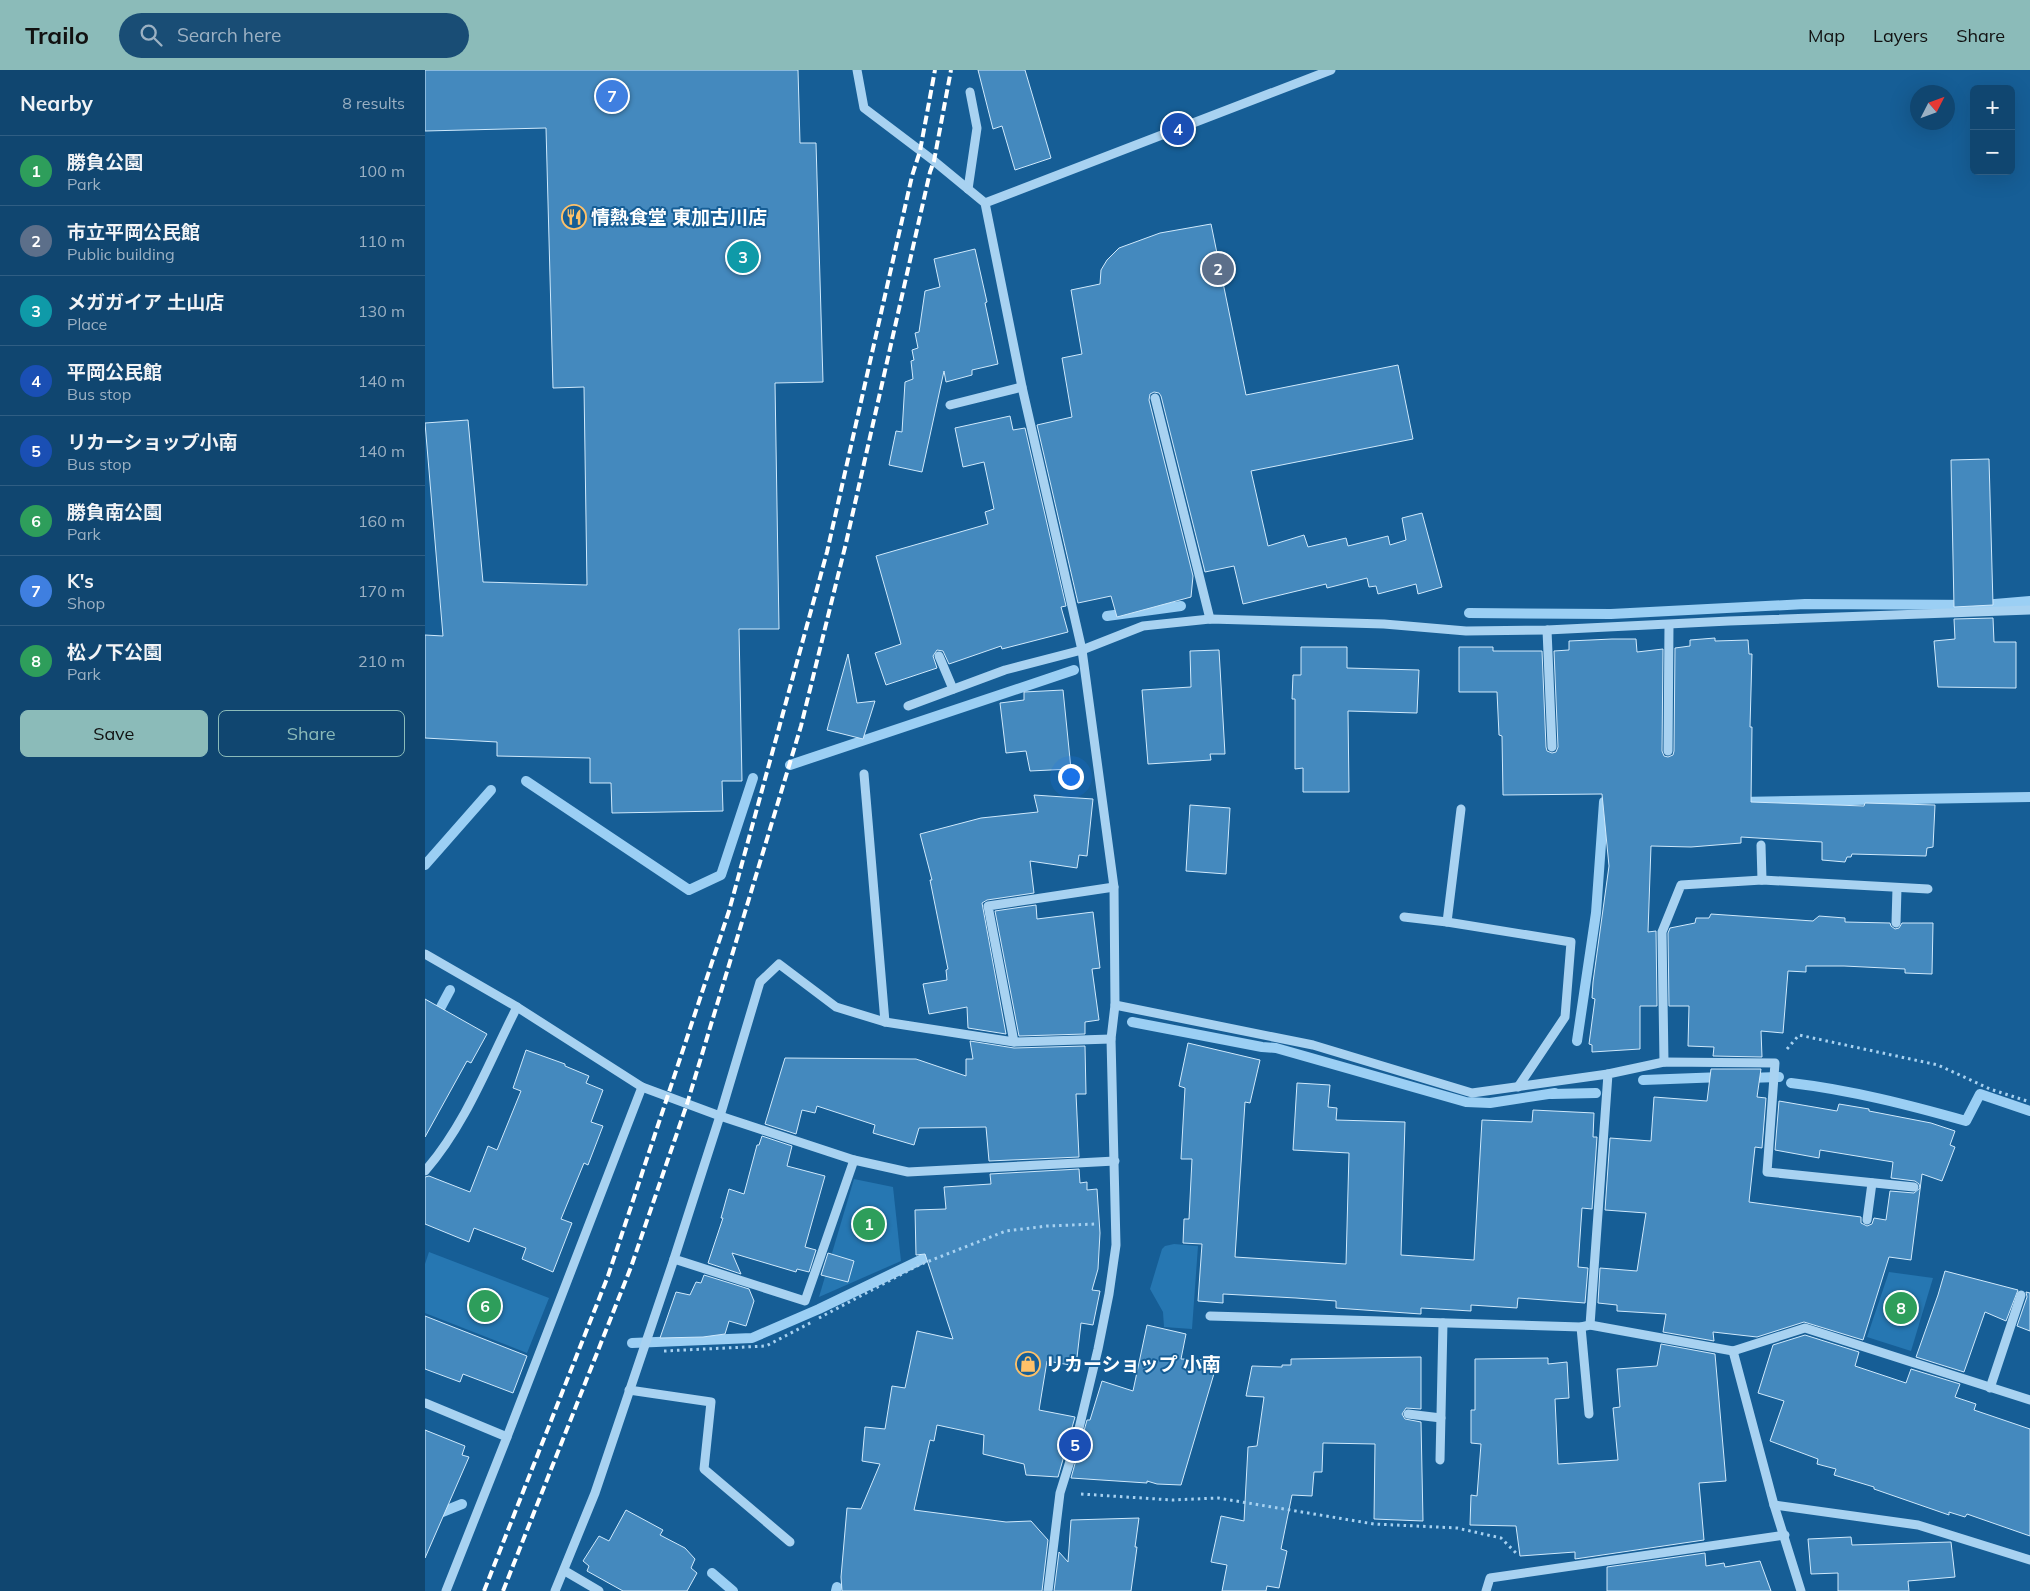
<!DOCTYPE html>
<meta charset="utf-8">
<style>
body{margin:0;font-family:Mulish,"Noto Sans JP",sans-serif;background:#194d75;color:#f1f3f6}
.controls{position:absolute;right:15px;top:15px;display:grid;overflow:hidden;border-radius:8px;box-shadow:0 5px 20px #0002}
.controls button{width:45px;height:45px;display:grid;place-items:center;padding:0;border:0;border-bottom:1px solid #305e83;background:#104670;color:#f1f3f6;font:25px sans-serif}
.compass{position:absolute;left:1485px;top:15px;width:45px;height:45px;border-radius:50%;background:#104670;box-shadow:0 5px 20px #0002;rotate:48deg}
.you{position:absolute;left:645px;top:706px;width:18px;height:18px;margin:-12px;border:4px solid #fff;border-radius:50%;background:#1a73e8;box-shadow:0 0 0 8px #1a73e833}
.badge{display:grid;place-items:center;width:32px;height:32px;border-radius:50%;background:#8bbbb9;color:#fff;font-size:16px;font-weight:700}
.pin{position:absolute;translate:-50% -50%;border:2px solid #fff;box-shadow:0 1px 5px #0006}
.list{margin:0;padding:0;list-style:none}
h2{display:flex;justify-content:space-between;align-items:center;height:65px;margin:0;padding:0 20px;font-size:21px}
h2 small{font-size:16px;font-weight:400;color:#9cb1c3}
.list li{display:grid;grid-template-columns:32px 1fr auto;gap:15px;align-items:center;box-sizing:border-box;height:70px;padding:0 20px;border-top:1px solid #305e83}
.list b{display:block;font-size:19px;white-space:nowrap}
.list p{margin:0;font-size:16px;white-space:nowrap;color:#9cb1c3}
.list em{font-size:16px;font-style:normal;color:#9cb1c3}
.actions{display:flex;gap:10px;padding:15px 20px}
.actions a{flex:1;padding:11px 0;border:1px solid #8bbbb9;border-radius:8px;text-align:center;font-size:18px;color:#8bbbb9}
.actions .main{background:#8bbbb9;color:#111}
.icon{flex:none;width:28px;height:28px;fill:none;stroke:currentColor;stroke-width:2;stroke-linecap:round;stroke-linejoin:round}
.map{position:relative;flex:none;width:1605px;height:1521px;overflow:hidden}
header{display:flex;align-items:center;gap:30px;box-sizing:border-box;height:70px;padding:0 25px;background:#8bbbb9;color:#111}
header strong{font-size:24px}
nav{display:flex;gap:28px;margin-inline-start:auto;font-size:18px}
.search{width:350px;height:45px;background:#194d75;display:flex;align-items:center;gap:12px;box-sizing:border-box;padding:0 18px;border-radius:28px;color:#9cb1c3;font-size:19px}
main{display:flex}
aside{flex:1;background:#104670}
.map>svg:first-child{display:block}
.green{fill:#2677b2}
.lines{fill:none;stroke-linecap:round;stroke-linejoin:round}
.stream{stroke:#9bcff4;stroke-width:10}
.building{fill:#4489be;stroke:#cfe9fc}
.path{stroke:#a8d2f1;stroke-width:3;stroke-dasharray:2.5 4;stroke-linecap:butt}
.minor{stroke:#a8d2f1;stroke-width:9}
.rail{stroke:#fff;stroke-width:4;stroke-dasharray:9 4;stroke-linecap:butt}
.labels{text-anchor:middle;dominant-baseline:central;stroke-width:4;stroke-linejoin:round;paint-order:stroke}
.poi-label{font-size:19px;font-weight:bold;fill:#fff;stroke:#165e96;text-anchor:start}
</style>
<header>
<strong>Trailo</strong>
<div class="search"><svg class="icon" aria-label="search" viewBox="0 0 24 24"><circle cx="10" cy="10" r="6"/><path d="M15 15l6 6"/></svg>Search here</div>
<nav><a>Map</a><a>Layers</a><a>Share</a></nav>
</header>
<main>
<aside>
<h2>Nearby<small>8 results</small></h2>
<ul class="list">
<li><span class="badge" style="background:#2e9e5b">1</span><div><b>勝負公園</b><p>Park</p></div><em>100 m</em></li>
<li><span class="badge" style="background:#5c6f8a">2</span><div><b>市立平岡公民館</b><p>Public building</p></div><em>110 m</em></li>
<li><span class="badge" style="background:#0f9aa8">3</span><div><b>メガガイア 土山店</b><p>Place</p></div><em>130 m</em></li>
<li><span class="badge" style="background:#1a4fb4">4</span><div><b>平岡公民館</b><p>Bus stop</p></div><em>140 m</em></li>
<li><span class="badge" style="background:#1a4fb4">5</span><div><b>リカーショップ小南</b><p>Bus stop</p></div><em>140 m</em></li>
<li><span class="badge" style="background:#2e9e5b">6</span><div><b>勝負南公園</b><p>Park</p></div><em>160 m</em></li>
<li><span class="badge" style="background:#3f7fe0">7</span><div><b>K's</b><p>Shop</p></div><em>170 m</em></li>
<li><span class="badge" style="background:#2e9e5b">8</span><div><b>松ノ下公園</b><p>Park</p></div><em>210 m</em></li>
</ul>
<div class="actions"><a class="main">Save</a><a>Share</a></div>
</aside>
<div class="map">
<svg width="1605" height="1521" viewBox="0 0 1605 1521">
<rect width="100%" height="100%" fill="#165e96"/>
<g class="green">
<path d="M429 1109 468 1117 476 1191 394 1227Z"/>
<path d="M749 1174 773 1176 767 1259 739 1257 738 1242 725 1219 737 1179 740 1176Z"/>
<path d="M4 1182 124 1228 102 1283 0 1243V1194Z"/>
<path d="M1464 1202 1508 1208 1486 1281 1442 1267Z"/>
</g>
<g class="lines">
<g class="stream">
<path d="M1044 543 1186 544 1380 534 1558 535 1605 531"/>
<path d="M682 546 756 536"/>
<path d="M365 695 649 600"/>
<path d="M101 711 264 820 296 805 328 708"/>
<path d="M1314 732 1605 727"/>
<path d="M0 795 66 720"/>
<path d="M707 952 837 977 851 978 1041 1032 1065 1033 1130 1023"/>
<path d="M0 967 25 920"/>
<path d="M1152 971 1171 843 1179 732H1185"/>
<path d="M1322 1008 1354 1007"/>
<path d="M1218 1010 1298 1007"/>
<path d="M1366 1013C1426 1020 1484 1035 1541 1051L1555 1024 1605 1041"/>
<path d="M1126 1024 1171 1023"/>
<path d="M207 1273 327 1268 394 1239 512 1182"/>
<path d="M0 1449 37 1434"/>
<path d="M287 1503 308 1521"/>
<path d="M411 1521 412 1517"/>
</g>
</g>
<g class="building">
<path d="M0 0H373L375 73H391L398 312 350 313 354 559H314L317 711H297L298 741 187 743 186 713H165V688L72 686V672L0 668V565L18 566 0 353 43 350 58 512 162 515 159 317 128 318 121 58 0 61Z"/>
<path d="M553 0H600L626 88 590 100 577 56 568 59Z"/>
<path d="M786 154 821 325 973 295 988 369 826 401 843 476 879 465 883 477 921 468 923 476 963 466 965 475 981 470 977 448 997 443 1017 517 993 524 991 514 953 524 951 516 944 517 942 508 902 518 901 514 818 534 809 496 780 502 736 326 734 323 729 322 725 324 724 330 768 506 766 527 692 547 686 526 653 533 612 355 647 347 637 288 657 284 646 220 675 214 676 200 682 190 694 178 735 163Z"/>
<path d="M550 179 562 232 560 233 573 294 547 300V305L521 312 519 301 497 402 464 395 471 361 477 362 480 312 488 309 486 291 489 290 487 280 493 278 490 263 494 262 500 221 515 217 509 189Z"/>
<path d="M585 346 588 360 600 358 641 536 636 537 643 562 577 579 576 576 524 594 518 581 512 580 508 586 512 598 461 615 450 583 476 574 451 486 563 454 560 442 569 439 559 392 538 397 530 358Z"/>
<path d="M1564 389 1568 535 1529 537 1526 390Z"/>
<path d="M1568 548 1569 572H1591V618L1513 617 1509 571 1530 569 1529 549Z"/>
<path d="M1290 568V571L1323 570 1324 584H1327L1325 657H1327L1326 732 1439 736 1440 733 1510 735 1508 777 1502 778 1501 786 1427 784 1426 787H1422L1420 792 1397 790V772L1316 767V773L1266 777 1226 776 1223 862 1231 861 1232 936H1215V979L1167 982V975L1164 974 1170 929 1167 928 1168 912 1184 796 1177 724 1078 725 1077 666 1074 665 1072 622H1034V577H1068V581H1117L1121 677 1122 681 1127 683 1131 682 1133 677 1129 581 1144 580V571L1187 569H1211L1212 582 1238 579 1237 681 1239 686 1243 687 1248 685 1249 681 1250 578 1265 576V570Z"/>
<path d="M876 577H922V598L994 600 992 643 923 641 924 722H878V698L870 699V629H867L868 605H876Z"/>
<path d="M794 580 800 684H785L786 690 723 694 717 620 766 617 765 581Z"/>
<path d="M423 584 432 633 450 631 438 669 402 660Z"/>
<path d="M638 620 646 699 605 701 601 681 581 683 575 633 599 630V622Z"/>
<path d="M609 725 668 729 662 786 654 785 652 798 605 791 609 823 562 830 557 833 581 964 543 958 542 937 504 944 498 914 522 910 521 900 523 899 505 810H507L495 764 556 748 613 742Z"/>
<path d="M765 735 805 738 801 804 761 801Z"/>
<path d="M611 835 612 849 668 842 675 898 667 899 674 950 660 952V964L594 966 570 841Z"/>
<path d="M1286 844 1388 851 1394 846 1420 848V852L1465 853 1466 856 1470 859 1474 858 1477 853H1508L1507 904 1480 903V899L1419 896H1381V902L1363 901 1358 963 1336 961 1337 987 1288 986 1289 977 1263 976 1264 936H1244L1243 863 1245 858 1270 853 1271 848H1284Z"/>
<path d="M0 929 62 964 46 993 42 991 0 1067Z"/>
<path d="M545 971 589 978 660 976 661 1024H651L654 1087 564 1091 561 1057 494 1058 489 1075 448 1063 450 1055 392 1036 390 1043 377 1040 371 1064 340 1054 360 988 491 989 541 1006V989H548Z"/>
<path d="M763 973 835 990 825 1033 820 1032 810 1187 921 1194 924 1083 868 1080 872 1013 905 1015 903 1037 912 1038 911 1050 980 1052 976 1185 1049 1190 1057 1050 1107 1052 1108 1040 1169 1043 1168 1067H1172L1167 1139 1157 1138 1153 1197 1163 1198 1160 1233 1093 1228 1092 1238 1046 1235V1241L996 1238V1244L911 1238V1231L871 1228 798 1224V1233L773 1231 777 1174 758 1173 759 1149H764L767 1089H756L760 1018 754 1016Z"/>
<path d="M101 980 140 994V996L164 1006 161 1013 178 1020 166 1052 178 1056 163 1095 159 1093 136 1149 147 1153 128 1202 97 1189 101 1178 49 1158 44 1172 0 1154V1107L4 1106 45 1122 63 1076 72 1080 96 1021 88 1018Z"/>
<path d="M1286 999H1336L1332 1027 1341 1028 1337 1078 1330 1077 1324 1132 1436 1147V1153L1442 1156 1447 1154 1449 1148 1461 1150 1465 1121 1489 1123 1495 1118 1494 1114 1490 1111 1466 1108 1468 1092 1395 1080 1394 1088 1350 1080 1354 1031 1412 1041 1414 1034 1444 1039V1041L1506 1053 1530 1061 1525 1075 1530 1077 1517 1111 1497 1104 1486 1190 1464 1187 1438 1270 1379 1252 1332 1267 1288 1262 1289 1271 1238 1262 1241 1244 1192 1241V1235L1173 1233 1175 1198 1212 1201 1221 1143 1180 1140 1185 1068 1226 1071 1229 1027 1282 1031Z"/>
<path d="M337 1066 367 1076 362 1096 400 1106 380 1177 391 1180 384 1202 372 1199 371 1202 307 1183 316 1204 283 1193 298 1148H296L304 1119 319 1124 332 1075H334Z"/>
<path d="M654 1099 655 1113 662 1112V1120L672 1119 675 1163 673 1199 667 1220 675 1221 668 1255 656 1253 651 1296 622 1291 614 1340 650 1347 633 1407 601 1405 599 1394 558 1384 559 1365 512 1355 509 1371 505 1370 489 1440 581 1452 606 1451 623 1470 617 1521H417L416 1507 422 1438 436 1439 455 1394 437 1391 440 1357 460 1359 467 1316 480 1318 492 1261 528 1269 500 1184 491 1185 490 1140 521 1139 519 1117 566 1114 565 1104Z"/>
<path d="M403 1183 429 1191 423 1212 396 1205Z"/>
<path d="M1520 1201 1593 1220 1581 1251 1560 1242 1539 1302 1491 1287 1513 1225Z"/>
<path d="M279 1205 324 1219 329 1231 321 1256 304 1251 300 1264 278 1267 235 1268 251 1222 265 1225 271 1212 276 1213Z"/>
<path d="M1601 1222 1605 1223V1261L1592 1256 1602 1227Z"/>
<path d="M0 1246 102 1286 88 1323 38 1304 35 1312 0 1299Z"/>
<path d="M722 1255 761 1264 756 1289 793 1290 756 1415 732 1414 722 1411V1413L646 1408 662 1350H665L677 1311 708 1321Z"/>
<path d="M1380 1265 1434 1282 1430 1296 1481 1313 1486 1299 1535 1314 1530 1327 1551 1334 1549 1340 1605 1359V1466L1542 1444 1540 1447 1524 1442V1445L1449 1419V1417L1409 1405 1411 1399 1392 1394 1393 1389 1345 1371 1359 1331 1333 1323 1348 1275Z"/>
<path d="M1236 1274 1290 1284 1301 1411 1274 1413 1279 1470 1150 1489V1482L1095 1486 1091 1456 1045 1455 1046 1425 1052 1426 1056 1374 1046 1373V1340H1050V1289L1123 1288V1294L1142 1292 1144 1328 1130 1329 1133 1394 1193 1390 1188 1338 1195 1337 1192 1299 1232 1296Z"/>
<path d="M996 1287V1339L981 1338 977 1344 980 1349 996 1352 998 1451 949 1449 950 1374 898 1373 897 1402H889L887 1426 867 1425 856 1479 862 1481 854 1518 842 1516 841 1521H797L802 1495 786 1492 796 1446 819 1451 823 1377 832 1376 839 1327 821 1326 827 1296 857 1297V1295H866V1289Z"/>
<path d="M0 1360 40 1376 37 1385 44 1387 0 1488Z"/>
<path d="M201 1440 238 1460 235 1465 260 1478 270 1489 266 1498 272 1503 262 1521H198L162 1501 164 1496 158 1491 174 1466 184 1471Z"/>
<path d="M714 1448 710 1477H712L706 1521H629L634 1482 643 1492 646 1450Z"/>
<path d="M1426 1467 1427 1475 1526 1472 1530 1507 1483 1511 1484 1521H1413V1503L1386 1504 1383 1469Z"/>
<path d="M1280 1483 1281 1496 1299 1493 1300 1497 1335 1491 1346 1521H1182V1497Z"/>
</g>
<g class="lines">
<g class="path">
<path d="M1362 979 1374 965 1513 995 1565 1019 1605 1032"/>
<path d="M394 1248 494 1195 581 1161 622 1156 671 1154"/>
<path d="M239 1281 341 1276 387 1252"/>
<path d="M656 1424 747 1430 793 1428 949 1454 1032 1458 1076 1468 1092 1484"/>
</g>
<g class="minor">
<path d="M432 0 439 38 509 91 560 133 597 317 657 580 689 817 690 935 686 969 691 1175 684 1224 673 1279 650 1375 635 1423 623 1521"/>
<path d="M543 119 552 58 545 22"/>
<path d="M560 133 906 0"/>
<path d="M730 328 785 549"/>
<path d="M525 335 597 317"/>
<path d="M1122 560 1127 677"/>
<path d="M514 586 528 619"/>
<path d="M483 636 580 600 657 580 718 556 785 549 959 554 1041 561 1122 560 1304 551 1605 540"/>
<path d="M1243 681 1244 555"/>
<path d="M439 704 460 952"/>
<path d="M1336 775 1337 810"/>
<path d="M979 847 1022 852 1146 872 1140 947 1093 1017"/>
<path d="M1022 852 1036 739"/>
<path d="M1471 853 1472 818"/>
<path d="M0 884 92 937 217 1017 295 1046 429 1090"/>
<path d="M690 935 888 975 1047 1023 1183 1004"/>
<path d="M686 969 589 972 460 952 411 937 354 894 335 912 295 1046 249 1189 380 1231 429 1090 483 1102 690 1091"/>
<path d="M589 972 563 836 689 817"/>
<path d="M1239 992 1237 862 1256 815 1337 810 1503 819"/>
<path d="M0 1101C41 1054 64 992 92 937"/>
<path d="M1442 1150 1447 1113"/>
<path d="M785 1246 1156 1257 1165 1255 1308 1281 1349 1435 1376 1521"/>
<path d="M1165 1255 1183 1004 1239 992 1350 993 1342 1102 1489 1117"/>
<path d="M1156 1257 1164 1344"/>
<path d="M1308 1281 1380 1258 1605 1330"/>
<path d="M1565 1318 1596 1225"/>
<path d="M204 1320 286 1332 279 1399 365 1472"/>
<path d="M0 1333 82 1367 21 1521"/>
<path d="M983 1344 1016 1348"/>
<path d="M82 1367 217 1017"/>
<path d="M1015 1390 1018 1253"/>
<path d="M1349 1435 1493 1455 1605 1490"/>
<path d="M140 1501 174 1521"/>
<path d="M130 1521 170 1423 249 1189"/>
<path d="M1061 1521 1065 1508 1360 1465"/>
</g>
<g class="rail">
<path d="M59 1521 183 1206 304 841 402 482 487 106 495 81 510 0"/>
<path d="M78 1521 206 1197 262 1034 320 842 376 656 421 473 505 102 509 91 526 0"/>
</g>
</g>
<defs>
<symbol id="restaurant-ring" viewBox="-11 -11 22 22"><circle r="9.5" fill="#165e96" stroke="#ffc168" stroke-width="1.5"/><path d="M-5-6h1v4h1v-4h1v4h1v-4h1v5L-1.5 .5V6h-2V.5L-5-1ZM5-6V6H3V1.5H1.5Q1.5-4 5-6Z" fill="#ffc168"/></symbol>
<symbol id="shop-ring" viewBox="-11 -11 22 22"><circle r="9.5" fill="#165e96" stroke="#ffc168" stroke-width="1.5"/><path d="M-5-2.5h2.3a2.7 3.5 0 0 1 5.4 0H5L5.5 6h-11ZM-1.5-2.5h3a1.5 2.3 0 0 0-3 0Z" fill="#ffc168"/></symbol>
</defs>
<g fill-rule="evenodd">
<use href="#restaurant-ring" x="135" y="133" width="28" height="28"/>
<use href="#shop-ring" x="589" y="1280" width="28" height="28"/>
</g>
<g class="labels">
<g class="poi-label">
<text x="166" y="147">情熱食堂 東加古川店</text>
<text x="620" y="1294">リカーショップ 小南</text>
</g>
</g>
</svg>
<div class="controls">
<button>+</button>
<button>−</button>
</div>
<svg class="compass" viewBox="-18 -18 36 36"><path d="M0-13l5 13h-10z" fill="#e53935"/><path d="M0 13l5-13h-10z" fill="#9cb1c3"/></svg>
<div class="you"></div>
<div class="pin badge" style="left:444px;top:1154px;background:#2e9e5b">1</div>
<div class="pin badge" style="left:793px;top:199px;background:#5c6f8a">2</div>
<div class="pin badge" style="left:318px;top:187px;background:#0f9aa8">3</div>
<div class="pin badge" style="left:753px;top:59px;background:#1a4fb4">4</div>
<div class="pin badge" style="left:650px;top:1375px;background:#1a4fb4">5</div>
<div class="pin badge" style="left:60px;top:1236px;background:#2e9e5b">6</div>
<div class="pin badge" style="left:187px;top:26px;background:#3f7fe0">7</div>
<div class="pin badge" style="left:1476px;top:1238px;background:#2e9e5b">8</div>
</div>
</main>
